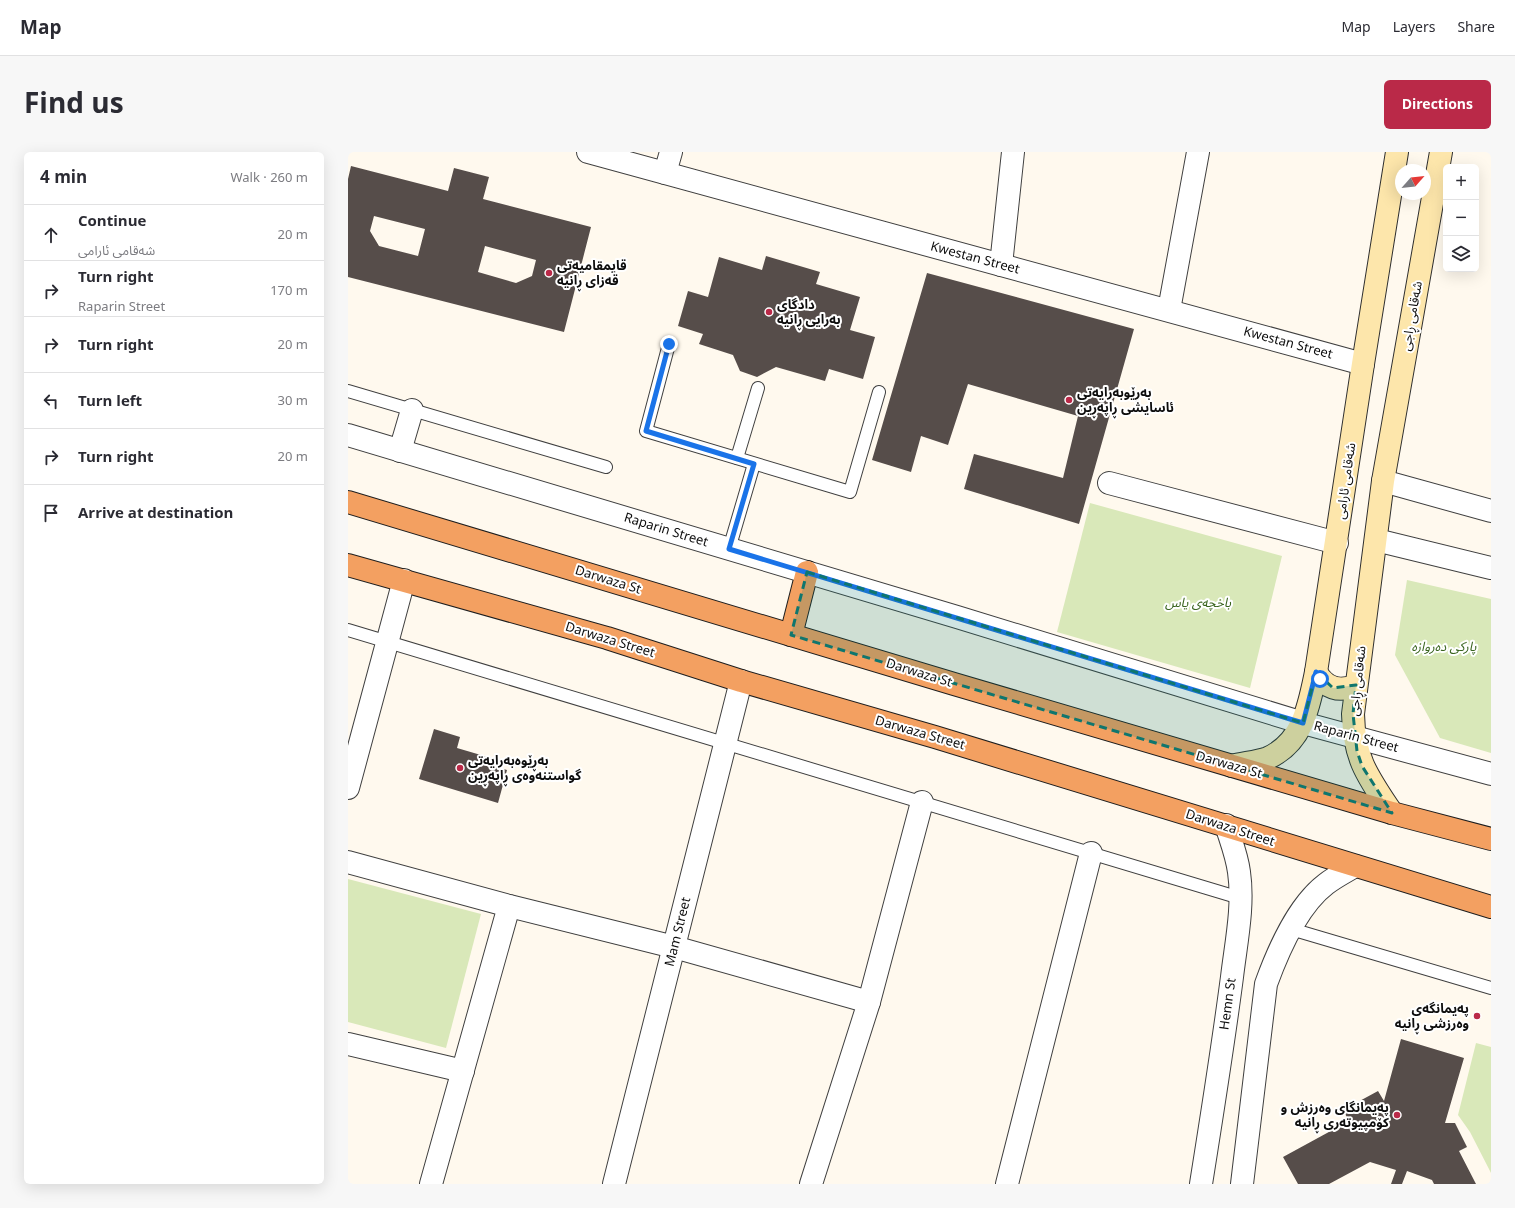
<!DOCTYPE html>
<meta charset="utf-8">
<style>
body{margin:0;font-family:Georgia,"Noto Sans Arabic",serif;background:#f7f7f7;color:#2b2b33}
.controls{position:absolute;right:12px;top:12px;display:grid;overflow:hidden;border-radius:6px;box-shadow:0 4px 16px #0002}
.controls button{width:36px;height:36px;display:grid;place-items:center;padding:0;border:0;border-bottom:1px solid #e1e1e2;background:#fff;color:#2b2b33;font:20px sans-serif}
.compass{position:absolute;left:1047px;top:12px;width:36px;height:36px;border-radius:50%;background:#fff;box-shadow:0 4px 16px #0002;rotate:63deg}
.stop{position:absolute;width:12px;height:12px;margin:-9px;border:3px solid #1a73e8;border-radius:50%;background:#fff}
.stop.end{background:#1a73e8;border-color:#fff;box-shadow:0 1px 4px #0008}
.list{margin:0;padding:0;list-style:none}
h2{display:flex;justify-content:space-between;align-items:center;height:52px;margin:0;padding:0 16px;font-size:17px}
h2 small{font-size:13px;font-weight:400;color:#7c7c81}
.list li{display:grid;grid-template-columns:26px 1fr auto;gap:12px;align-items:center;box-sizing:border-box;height:56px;padding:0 16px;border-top:1px solid #e1e1e2}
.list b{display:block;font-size:15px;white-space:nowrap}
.list p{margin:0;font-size:13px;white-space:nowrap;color:#7c7c81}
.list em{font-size:13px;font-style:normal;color:#7c7c81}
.icon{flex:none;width:22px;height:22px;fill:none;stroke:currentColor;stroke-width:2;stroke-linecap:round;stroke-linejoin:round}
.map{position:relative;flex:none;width:1143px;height:1032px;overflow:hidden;border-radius:6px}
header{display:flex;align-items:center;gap:24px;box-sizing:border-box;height:56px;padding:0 20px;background:#fff;border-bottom:1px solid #e1e1e2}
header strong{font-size:19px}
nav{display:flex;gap:22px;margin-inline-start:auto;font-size:14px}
.intro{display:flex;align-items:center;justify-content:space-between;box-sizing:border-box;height:96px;padding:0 24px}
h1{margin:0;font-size:28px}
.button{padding:10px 18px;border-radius:6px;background:#ba2948;color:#fff;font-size:14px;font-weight:700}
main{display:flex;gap:24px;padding:0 24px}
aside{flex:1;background:#fff;border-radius:6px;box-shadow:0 4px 16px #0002}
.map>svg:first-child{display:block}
.green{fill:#d9e8b9}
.building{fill:#564d4a;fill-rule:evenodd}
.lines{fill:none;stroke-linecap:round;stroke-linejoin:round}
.service-casing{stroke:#404040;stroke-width:14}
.minor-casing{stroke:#404040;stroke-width:24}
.tertiary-casing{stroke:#404040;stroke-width:24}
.secondary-casing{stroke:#2f2f2f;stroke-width:24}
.trunk-casing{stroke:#1e1e1e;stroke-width:24}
.service{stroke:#fff;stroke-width:12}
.minor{stroke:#fff;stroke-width:22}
.tertiary{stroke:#fff;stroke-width:22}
.secondary{stroke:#fde6ab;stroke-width:22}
.trunk{stroke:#f3a061;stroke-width:22}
.route{stroke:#1a73e8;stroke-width:5}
.marked{fill:#0f766e;fill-opacity:0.2;stroke:#0f766e;stroke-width:3;stroke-dasharray:8 5;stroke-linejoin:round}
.poi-dot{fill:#ba2948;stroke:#fff;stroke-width:1.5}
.labels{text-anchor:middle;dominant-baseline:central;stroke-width:4;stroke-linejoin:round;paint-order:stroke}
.street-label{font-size:13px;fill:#0d0d0d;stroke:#fff}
.poi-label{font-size:13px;font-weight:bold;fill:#0d0d0d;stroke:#fff;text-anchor:start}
.park-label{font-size:13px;font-style:italic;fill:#39641f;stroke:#fff}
</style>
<header>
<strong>Map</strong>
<nav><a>Map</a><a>Layers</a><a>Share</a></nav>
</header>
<div class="intro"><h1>Find us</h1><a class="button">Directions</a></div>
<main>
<aside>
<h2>4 min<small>Walk · 260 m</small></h2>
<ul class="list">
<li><svg class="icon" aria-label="ahead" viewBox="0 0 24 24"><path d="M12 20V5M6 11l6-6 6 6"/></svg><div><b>Continue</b><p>شەقامی ئارامی</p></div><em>20 m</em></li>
<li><svg class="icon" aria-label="right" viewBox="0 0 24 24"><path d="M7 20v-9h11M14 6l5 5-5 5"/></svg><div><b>Turn right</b><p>Raparin Street</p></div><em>170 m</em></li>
<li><svg class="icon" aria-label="right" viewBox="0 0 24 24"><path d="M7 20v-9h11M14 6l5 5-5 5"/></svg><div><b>Turn right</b></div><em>20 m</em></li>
<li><svg class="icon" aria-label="left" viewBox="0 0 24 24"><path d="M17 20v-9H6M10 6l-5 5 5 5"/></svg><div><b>Turn left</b></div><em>30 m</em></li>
<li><svg class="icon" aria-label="right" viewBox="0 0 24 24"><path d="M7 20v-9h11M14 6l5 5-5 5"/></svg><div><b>Turn right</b></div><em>20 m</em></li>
<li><svg class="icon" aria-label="arrive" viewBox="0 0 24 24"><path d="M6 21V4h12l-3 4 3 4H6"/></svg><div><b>Arrive at destination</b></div></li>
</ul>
</aside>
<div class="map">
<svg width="1143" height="1032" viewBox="0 0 1143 1032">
<rect width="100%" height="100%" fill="#fff9ee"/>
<g class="green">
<path d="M742 351 934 404 902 536 709 480Z"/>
<path d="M1059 428 1143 447V601L1092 586 1047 503Z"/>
<path d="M0 727 133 762 98 896 0 870Z"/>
<path d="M1128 891 1143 895V1021L1122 980 1110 963Z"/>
</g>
<g class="building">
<path d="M3 14 100 39 106 16 141 25 135 47 243 75 216 180 0 125V27ZM26 64 77 77 70 104 31 94 22 79ZM137 94 188 108 184 124 168 131 130 120Z"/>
<path d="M418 104 472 120 468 132 512 145 502 178 527 185 515 227 481 217 477 229 428 215 409 225 392 219 385 203 351 192 355 182 330 174 340 139 360 145 371 105 414 118Z"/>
<path d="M579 121 786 177 731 372 616 337 626 302 715 326 730 264 620 232 600 293 573 284 563 320 524 308Z"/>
<path d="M86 577 112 585 109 596 143 606 141 613 159 618 150 651 71 627Z"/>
<path d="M1053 887 1116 906 1097 971H1107L1119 995 1111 999 1128 1032H1086L1084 1028 1059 1019 1054 1032H1043L1048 1018 1022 1010 981 1032H950L935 1005 1001 969 995 958 1030 939 1036 949Z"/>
</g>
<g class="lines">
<defs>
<g id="service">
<path d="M321 192 298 279 502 340 531 240"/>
<path d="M0 239 258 315"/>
<path d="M389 306 410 236"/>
<path d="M381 397 406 312"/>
<path d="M0 478 892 746"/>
<path d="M943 777 1143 836"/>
</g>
<g id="minor">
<path d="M240 0 1015 212"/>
<path d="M317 21 323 0"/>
<path d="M653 113 665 0"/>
<path d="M821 158 850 0"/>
<path d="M0 283 609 465 955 571"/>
<path d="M52 299 64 258"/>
<path d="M761 331 989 391"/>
<path d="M0 636 56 428"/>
<path d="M0 710 161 754 326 795 521 850"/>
<path d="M0 892 115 919"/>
<path d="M83 1032 161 754"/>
<path d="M266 1032 393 529"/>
<path d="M463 1032 521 850 574 650"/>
<path d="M659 1032 743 701"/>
<path d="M853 1032C864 963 875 894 884 825 888 791 896 754 891 720 889 704 883 689 878 673"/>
<path d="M894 1032 918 832C930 799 949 754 978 732 987 725 997 720 1007 714"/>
</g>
<g id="tertiary">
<path d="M1035 329 1143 359"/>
<path d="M1028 388 1143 416"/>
<path d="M955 571 1143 622"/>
</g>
<g id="secondary">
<path d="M968 520C977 536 991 541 1008 533"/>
<path d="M884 614C895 611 909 610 920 606 955 590 961 554 968 520L1015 212 1049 0"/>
<path d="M1044 661C1020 625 1006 607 1005 562L1035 329 1093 0"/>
</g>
<g id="trunk">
<path d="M0 350 606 532 1044 661 1143 687"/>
<path d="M0 413 259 486 393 529 587 585 1143 755"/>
<path d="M443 483 459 420"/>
</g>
</defs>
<use href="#service" class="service-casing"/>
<use href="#minor" class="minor-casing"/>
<use href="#tertiary" class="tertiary-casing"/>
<use href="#secondary" class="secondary-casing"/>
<use href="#trunk" class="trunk-casing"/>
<use href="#service" class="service"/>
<use href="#minor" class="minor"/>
<use href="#tertiary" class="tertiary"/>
<use href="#secondary" class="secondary"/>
<use href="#trunk" class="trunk"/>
</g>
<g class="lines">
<path class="route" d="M321 192 298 279 406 312 381 397 955 571 968 520 972 527"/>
</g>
<path class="marked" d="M459 420 955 571 968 520 985 536 1008 533 1005 562 1009 599 1014 614 1044 661 443 483Z"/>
<g class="poi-dot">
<circle cx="201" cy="121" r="4"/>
<circle cx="421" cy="160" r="4"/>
<circle cx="721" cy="248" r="4"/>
<circle cx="112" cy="616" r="4"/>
<circle cx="1129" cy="864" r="4"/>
<circle cx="1049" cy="963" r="4"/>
</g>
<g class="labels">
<g class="street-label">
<text transform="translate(627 106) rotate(15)">Kwestan Street</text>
<text transform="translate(1064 164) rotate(-80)">شەقامی ڕاجی</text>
<text transform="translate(940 191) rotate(15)">Kwestan Street</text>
<text transform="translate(998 329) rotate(-82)">شەقامی ئارامی</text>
<text transform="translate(318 378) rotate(17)">Raparin Street</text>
<text transform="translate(260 428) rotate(17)">Darwaza St</text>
<text transform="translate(262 488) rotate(17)">Darwaza Street</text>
<text transform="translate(571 521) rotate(17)">Darwaza St</text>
<text transform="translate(1010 529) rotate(-84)">شەقامی ڕاجی</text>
<text transform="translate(572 581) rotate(16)">Darwaza Street</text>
<text transform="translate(1008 585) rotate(15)">Raparin Street</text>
<text transform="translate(881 613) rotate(16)">Darwaza St</text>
<text transform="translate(882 676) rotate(18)">Darwaza Street</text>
<text transform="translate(330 780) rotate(-76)">Mam Street</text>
<text transform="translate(880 852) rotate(-82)">Hemn St</text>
</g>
<g class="poi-label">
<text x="209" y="114">قایمقامیەتی<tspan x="209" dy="15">قەزای ڕانیە</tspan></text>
<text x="429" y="153">دادگای<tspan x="429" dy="15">بەرایی ڕانیە</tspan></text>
<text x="729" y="241">بەڕێوبەرایەتی<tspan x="729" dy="15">ئاسایشی ڕاپەڕین</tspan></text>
<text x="120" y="609">بەڕێوەبەرایەتی<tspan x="120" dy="15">گواستنەوەی ڕاپەڕین</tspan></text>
<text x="1121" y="857" text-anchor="end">پەیمانگەی<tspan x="1121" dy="15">وەرزشی ڕانیە</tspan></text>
<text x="1041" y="956" text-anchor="end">پەیمانگای وەرزش و<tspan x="1041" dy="15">کۆمپیوتەری ڕانیە</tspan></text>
</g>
<g class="park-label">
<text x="850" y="451">باخچەی یاس</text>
<text x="1096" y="495">پارکی دەروازە</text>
</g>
</g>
</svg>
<div class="controls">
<button>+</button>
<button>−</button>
<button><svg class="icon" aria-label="layers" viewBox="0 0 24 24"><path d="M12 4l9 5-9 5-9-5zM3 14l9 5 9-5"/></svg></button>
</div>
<svg class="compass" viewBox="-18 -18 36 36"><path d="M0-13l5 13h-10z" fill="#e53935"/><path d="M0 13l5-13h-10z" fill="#7c7c81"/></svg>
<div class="stop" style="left:972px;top:527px"></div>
<div class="stop end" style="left:321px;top:192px"></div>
</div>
</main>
